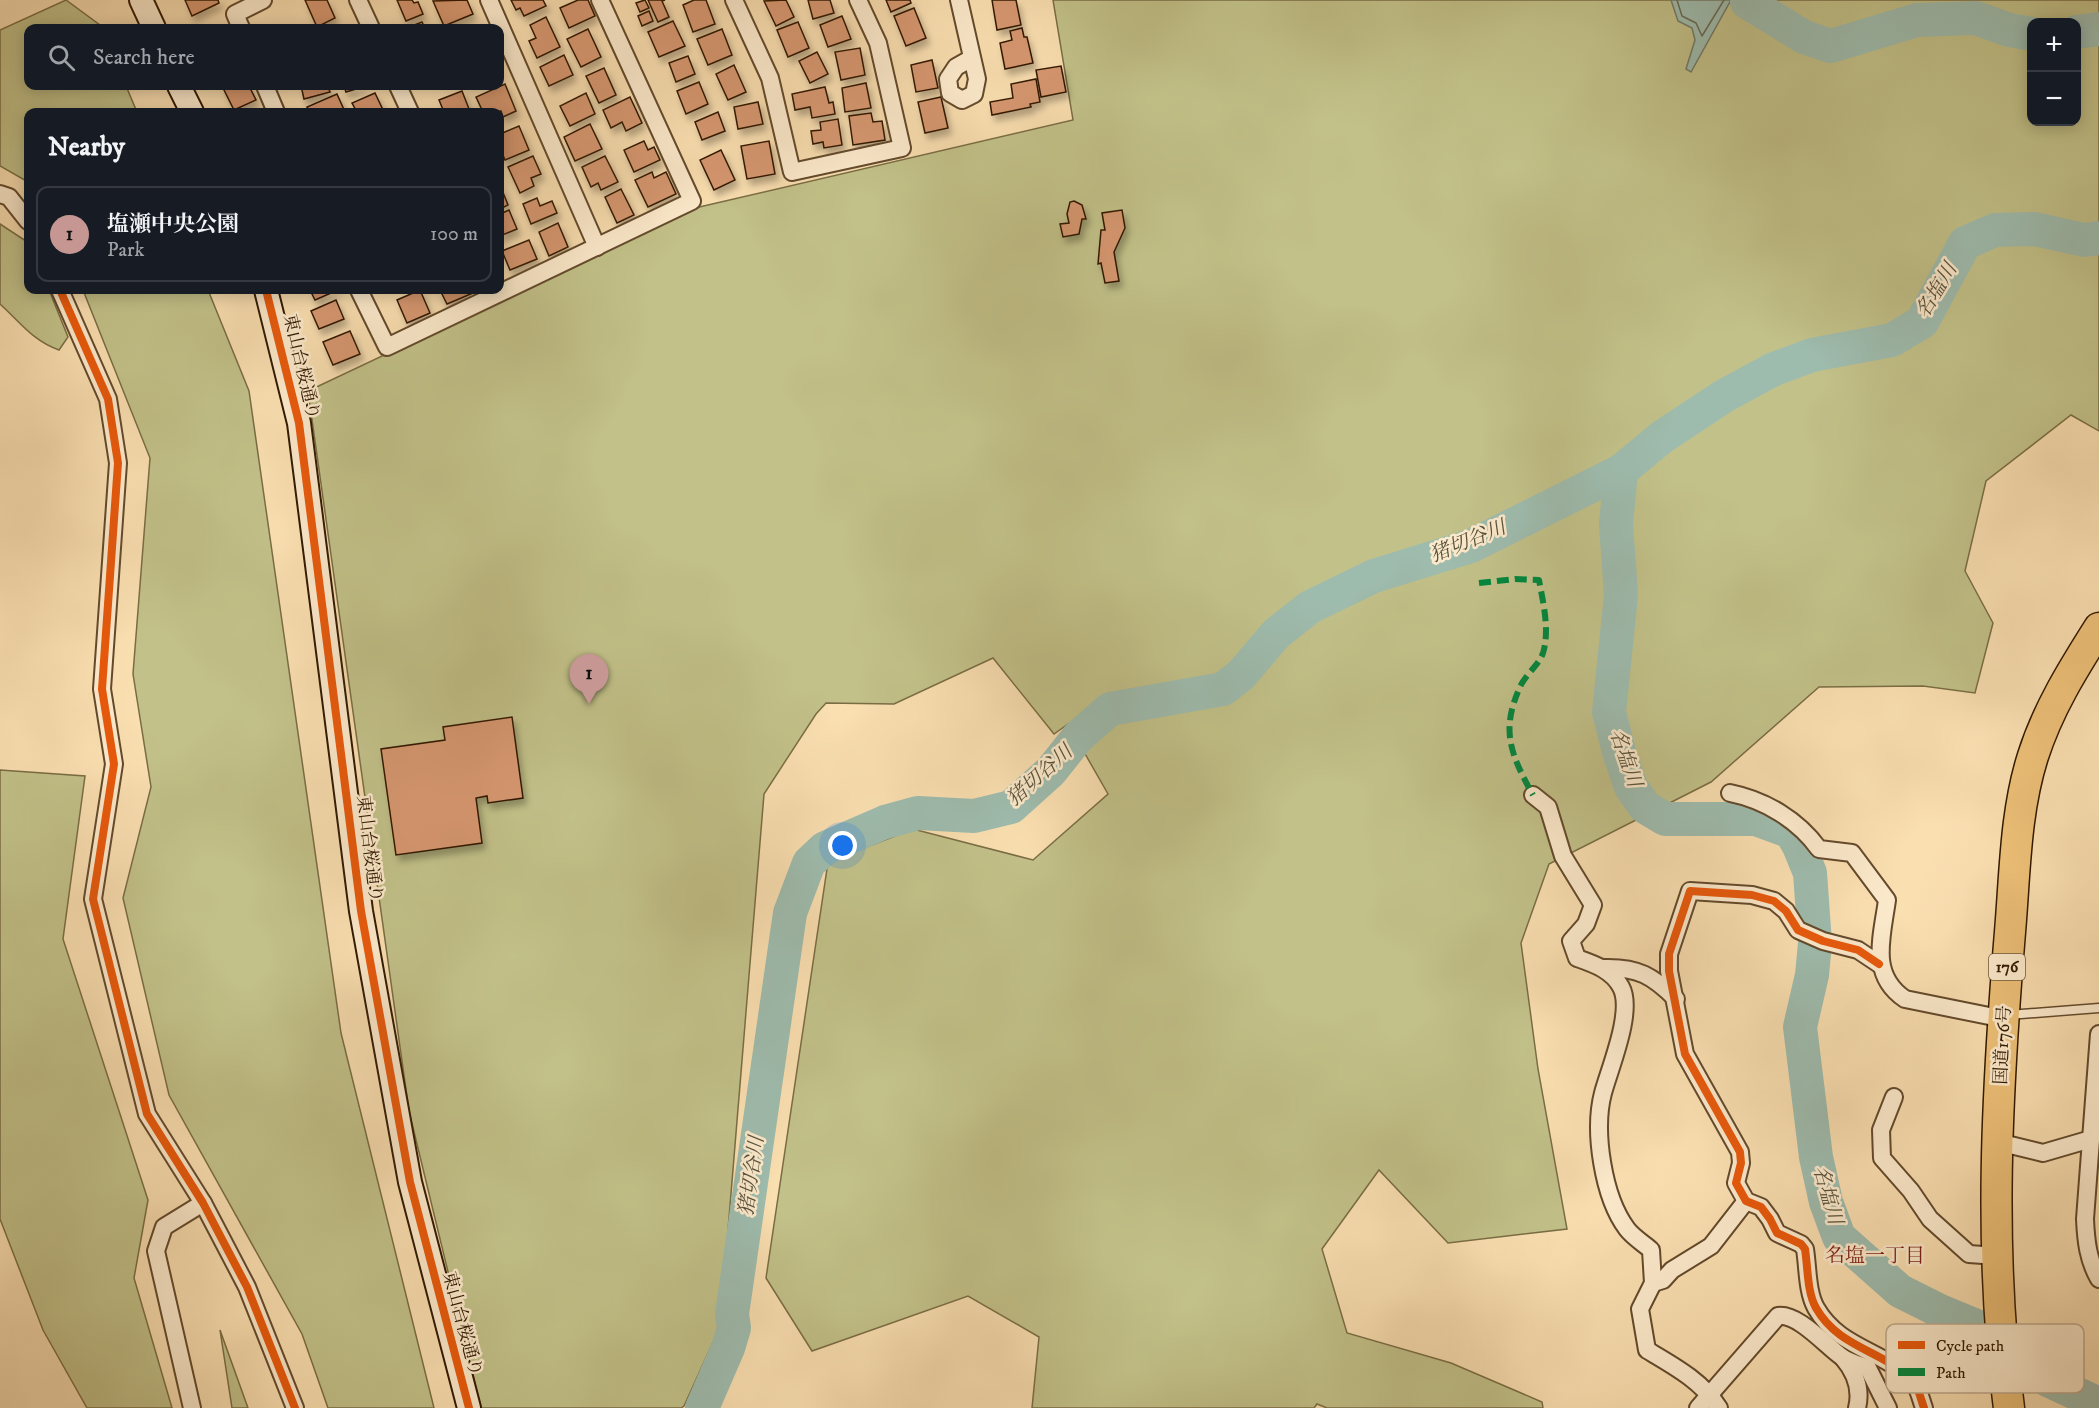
<!DOCTYPE html>
<meta charset="utf-8">
<style>
body{margin:0;font-family:"IM FELL DW Pica","Noto Serif JP",serif;background:#242831;color:#f1f3f6}
.controls{position:absolute;right:18px;top:18px;display:grid;overflow:hidden;border-radius:12px;box-shadow:0 3px 15px #0003}
.controls button{width:54px;height:54px;display:grid;place-items:center;padding:0;border:0;border-bottom:2px solid #363941;background:#171b24;color:#f1f3f6;font:30px sans-serif}
.you{position:absolute;left:843px;top:846px;width:21px;height:21px;margin:-15px;border:4px solid #fff;border-radius:50%;background:#1a73e8;box-shadow:0 0 0 9px #1a73e833}
.badge{display:grid;place-items:center;width:39px;height:39px;border-radius:50%;background:#c59692;color:#111;font-size:20px;font-weight:700}
.pin{position:absolute;translate:-50% -50px;filter:drop-shadow(0 2px 3px #0008)}
.pin::after{content:'';position:absolute;top:32px;width:21px;height:18px;background:inherit;clip-path:polygon(0 0,100% 0,50% 100%)}
.list{margin:0;padding:0;list-style:none}
h2{display:flex;justify-content:space-between;align-items:center;height:78px;margin:0;padding:0 24px;font-size:26px}
h2 small{font-size:20px;font-weight:400;color:#9ea1a6}
.list li{display:grid;grid-template-columns:39px 1fr auto;gap:18px;align-items:center;box-sizing:border-box;height:96px;margin:0 12px 12px;padding:0 12px;border:2px solid #363941;border-radius:12px}
.list b{display:block;font-size:22px;white-space:nowrap}
.list p{margin:0;font-size:20px;white-space:nowrap;color:#9ea1a6}
.list em{font-size:20px;font-style:normal;color:#9ea1a6}
.icon{flex:none;width:33px;height:33px;fill:none;stroke:currentColor;stroke-width:2;stroke-linecap:round;stroke-linejoin:round}
.map{position:relative;flex:none;width:2099px;height:1408px;overflow:hidden}
.search{position:absolute;background:#171b24;box-shadow:0 3px 15px #0003;left:24px;top:24px;width:480px;height:66px;display:flex;align-items:center;gap:15px;box-sizing:border-box;padding:0 21px;border-radius:12px;color:#9ea1a6;font-size:22px}
.panel{position:absolute;background:#171b24;box-shadow:0 3px 15px #0003;left:24px;top:108px;width:480px;height:186px;border-radius:12px}
.map>svg:first-child{display:block}
.green{fill:#c2c189;stroke:#7a6d44;stroke-width:1.5;fill-rule:evenodd}
.water{fill:#9ebcae;stroke:#727b68;stroke-width:1.5}
.lines{fill:none;stroke-linecap:round;stroke-linejoin:round}
.shore{stroke:#686a57;stroke-width:1.5}
.river{stroke:#9ebcae;stroke-width:34}
.building{fill:#d6976f;stroke:#311900;stroke-width:1.5;filter:url(#shadow)}
.lane-casing{stroke:#634a2c;stroke-width:11}
.street-casing{stroke:#634a2c;stroke-width:20}
.secondary-casing{stroke:#311900;stroke-width:26}
.highway-casing{stroke:#311900;stroke-width:33}
.lane{stroke:#fceacc;stroke-width:8}
.street{stroke:#fceacc;stroke-width:16}
.secondary{stroke:#fceacc;stroke-width:22}
.highway{stroke:#edc078;stroke-width:30}
.quiet{stroke:#00873e;stroke-width:6;stroke-dasharray:12 6;stroke-linecap:butt}
.cycleway-casing{stroke:#fceacc;stroke-width:11}
.cycleway{stroke:#e8590c;stroke-width:8}
.labels{text-anchor:middle;dominant-baseline:central;stroke-width:5;stroke-linejoin:round;paint-order:stroke}
.shield{fill:#fceacc;stroke:#6e583d;stroke-width:1.5}
.shield-label{font-size:16px;font-weight:bold;fill:#311900}
.street-label{font-size:18px;fill:#311900;stroke:#fceacc}
.water-label{font-size:20px;font-style:italic;fill:#57523d;stroke:#fceacc}
.neighbourhood-label{font-size:20px;fill:#7a1f14;stroke:#fceacc}
.key{fill:#fceacc;stroke:#bfab8f;stroke-width:1.5}
.key-label{font-size:16px;fill:#311900}
</style>
<div class="map">
<svg width="2099" height="1408" viewBox="0 0 2099 1408">
<defs>
<filter id="shadow"><feDropShadow dx="3.5" dy="6" stdDeviation="3" flood-color="#0004"/></filter>
</defs>
<rect width="100%" height="100%" fill="#fadfb1"/>
<filter id="stains"><feTurbulence type="fractalNoise" baseFrequency=".00333" numOctaves="4"/><feColorMatrix values="0 0 0 0 .2 0 0 0 0 .09 0 0 0 0 .02 0 0 0 .5 -.17"/></filter>
<radialGradient id="worn" r=".72"><stop offset=".6" stop-color="#630" stop-opacity="0"/><stop offset="1" stop-color="#630" stop-opacity=".3"/></radialGradient>
<g class="green">
<path d="M66 0 104 28H28V86H126L137 112H28V182L0 166V30Z"/>
<path d="M1053 0H2099V431L2071 415 1986 481 1965 571 1993 623 1975 693 1923 686 1819 687 1711 782 1549 864 1521 943 1538 1069 1567 1229 1448 1243 1379 1170 1322 1249 1347 1333 1451 1363 1542 1402 1543 1408H1327L1317 1404 1314 1408H1032L1039 1337 968 1296 812 1351 766 1278 828 862 913 829 1033 860 1108 794 1068 724 1054 734 993 658 894 704 826 703 816 714 764 794 720 1327 684 1406 681 1408H481L409 1111 308 391 695 208 1073 120ZM2032 22H2076V122H2032Z"/>
<path d="M0 224 26 241 28 247V290H49L68 337 59 350C33 341 20 322 0 304Z"/>
<path d="M83 290H208L249 391 341 1033 434 1408H328L302 1334 169 1095 123 898 151 787 133 674 150 458Z"/>
<path d="M0 770 85 776 63 939 148 1200 134 1278 172 1408H87L43 1330 0 1219Z"/>
<path d="M220 1330 248 1408H232Z"/>
</g>
<path class="water" d="M1671 0H1731L1691 72 1686 69 1695 40 1692 28 1678 21Z"/>
<g class="lines">
<path class="shore" d="M1677 0 1682 16 1696 23 1702 36 1724 0"/>
<g class="river">
<path d="M1747 2 1804 37 1831 46 1917 20 1976 18 2009 30 2032 34"/>
<path d="M2076 32 2099 29"/>
<path d="M1621 471 1616 524 1621 595 1609 712 1619 752 1631 787 1645 807 1665 819H1756L1791 832 1799 846 1810 873 1815 943 1812 975 1800 1027 1816 1157 1826 1202 1839 1237 1900 1291 1940 1311 1986 1330 2048 1380 2099 1404"/>
<path d="M702 1408 728 1348 734 1328 732 1314 790 913 809 863 825 848 885 822 918 813 974 816 1011 807 1051 771 1078 737 1110 709 1223 689 1241 675 1276 634 1310 607 1374 576 1471 546 1621 471 1662 437 1724 396 1774 369 1812 355 1892 340 1922 322 1965 243 1995 230 2035 229 2084 240 2099 238"/>
</g>
</g>
<g class="building">
<path d="M185 0H218L219 3 192 16Z"/>
<path d="M305 0H327L335 18 317 27Z"/>
<path d="M397 0H412L414 3 418 2 423 14 406 21Z"/>
<path d="M467 0 473 14 444 26 433 1Z"/>
<path d="M511 0H543L546 6 524 16 520 8 516 10Z"/>
<path d="M578 0H588L595 16 569 28 560 8Z"/>
<path d="M645 0 649 8 640 12 636 3Z"/>
<path d="M648 0H665L662 1 669 17 658 22Z"/>
<path d="M694 0H706L715 24 693 32 683 5Z"/>
<path d="M786 0 794 17 776 26 764 1Z"/>
<path d="M808 0H830L834 13 813 19Z"/>
<path d="M886 0H910L911 3 891 12Z"/>
<path d="M992 0H1016L1021 25 997 30Z"/>
<path d="M914 8 926 38 906 46 894 16Z"/>
<path d="M649 11 653 21 642 26 638 16Z"/>
<path d="M842 16 851 39 828 47 820 25Z"/>
<path d="M546 17 560 47 537 58 529 41 536 38 530 25Z"/>
<path d="M673 21 685 46 659 57 648 32Z"/>
<path d="M422 22 425 28H410L409 27Z"/>
<path d="M798 22 809 48 788 57 777 30Z"/>
<path d="M1022 28 1024 37H1027L1033 63 1005 69 1000 43 1012 40 1010 31Z"/>
<path d="M588 29 601 57 581 67 567 39Z"/>
<path d="M722 29 732 55 708 65 697 39Z"/>
<path d="M860 48 865 75 841 80 835 52Z"/>
<path d="M817 52 828 74 810 83 799 61Z"/>
<path d="M564 55 573 75 549 86 540 67Z"/>
<path d="M688 56 695 74 676 82 669 63Z"/>
<path d="M932 60 938 88 916 92 911 65Z"/>
<path d="M734 65 746 92 728 100 716 74Z"/>
<path d="M1061 66 1066 92 1041 97 1036 70Z"/>
<path d="M604 68 616 95 599 103 586 76Z"/>
<path d="M1036 79 1040 102 1030 104 1031 107 992 115 990 102 1013 98 1011 84Z"/>
<path d="M699 82 708 104 686 114 677 91Z"/>
<path d="M866 83 871 108 845 112 842 88Z"/>
<path d="M505 84 516 111 503 117 501 111 483 112 476 97Z"/>
<path d="M222 86H249L256 100 234 110Z"/>
<path d="M301 86H328L330 92 304 99Z"/>
<path d="M344 86H366L346 92Z"/>
<path d="M825 87 829 103 833 102 835 114 812 118 810 107 795 110 792 94Z"/>
<path d="M462 91 469 109 460 112H444L439 100Z"/>
<path d="M375 93 384 112H357L352 103Z"/>
<path d="M586 93 595 114 570 126 560 106Z"/>
<path d="M337 94 345 112H310L307 107Z"/>
<path d="M630 97 642 123 626 131 622 122 611 128 603 110Z"/>
<path d="M941 97 948 128 925 133 918 102Z"/>
<path d="M758 102 763 124 738 129 734 107Z"/>
<path d="M718 112 725 131 702 140 695 122Z"/>
<path d="M871 113 873 122 882 121 885 140 853 145 849 116Z"/>
<path d="M838 119 842 145 824 148 823 142 813 144 811 131 821 130 820 122Z"/>
<path d="M590 124 602 149 575 161 564 137Z"/>
<path d="M519 126 529 150 505 160 500 148V134Z"/>
<path d="M644 141 648 150 654 147 660 160 634 172 624 150Z"/>
<path d="M769 141 775 174 747 179 741 146Z"/>
<path d="M721 150 735 180 714 190 700 160Z"/>
<path d="M533 156 541 174 531 178 534 186 520 193 508 167Z"/>
<path d="M605 156 618 182 601 190 598 183 591 187 582 167Z"/>
<path d="M652 172 654 178 666 172 676 194 648 207 635 180Z"/>
<path d="M500 185 508 205 500 209Z"/>
<path d="M621 189 634 215 617 223 605 197Z"/>
<path d="M537 198 540 206 552 201 557 213 531 224 523 204Z"/>
<path d="M1074 201 1082 205 1086 219H1082L1079 234 1063 237 1060 224 1069 223 1067 214 1070 202Z"/>
<path d="M509 210 517 229 500 236V214Z"/>
<path d="M1122 210 1125 228 1114 252 1119 281 1105 283 1101 263 1098 264 1101 230H1105L1102 213Z"/>
<path d="M558 223 568 247 549 256 539 232Z"/>
<path d="M529 240 537 259 510 270 502 251Z"/>
<path d="M310 290H338L315 300Z"/>
<path d="M420 290 430 313 407 323 397 300Z"/>
<path d="M440 290H472L473 293 447 304Z"/>
<path d="M336 300 344 319 319 329 311 311Z"/>
<path d="M350 331 360 354 333 365 323 342Z"/>
<path d="M512 717 523 798 488 803 487 796 476 798 482 843 396 855 381 749 445 740 443 727Z"/>
</g>
<g class="lines">
<defs>
<path id="lane" d="M2008 1015 2099 1008"/>
<g id="street">
<path d="M358 0 371 28"/>
<path d="M489 0 597 247"/>
<path d="M734 0 770 78 792 172 902 148 878 43 858 0"/>
<path d="M959 0 977 79 974 94 962 100 950 93 948 79 956 67 972 58"/>
<path d="M241 28 235 14 263 0"/>
<path d="M265 86 276 112"/>
<path d="M398 86 410 112"/>
<path d="M0 194 9 197 28 221"/>
<path d="M60 290 108 399 118 463 102 689 114 764 93 899 147 1114 203 1203 247 1287 295 1408"/>
<path d="M359 290 387 347 692 201 600 0"/>
<path d="M1730 793C1765 800 1798 820 1819 849L1852 853 1887 900C1882 937 1869 975 1905 999L2004 1019"/>
<path d="M1533 795 1548 807 1563 856 1593 905 1586 924 1571 941 1577 958C1594 964 1612 970 1621 987 1634 1011 1610 1067 1603 1093 1593 1131 1603 1197 1627 1229 1633 1237 1643 1243 1651 1250L1653 1283 1640 1309 1647 1350C1674 1366 1702 1381 1719 1408"/>
<path d="M1879 964 1858 950 1823 941 1798 930 1786 911 1774 901 1752 895 1690 891 1669 954V971L1685 1054 1740 1152 1741 1163 1736 1183 1746 1201 1761 1207 1770 1219 1777 1233 1801 1244 1805 1249C1808 1268 1807 1292 1816 1308 1840 1350 1886 1350 1914 1383 1919 1389 1921 1400 1924 1408"/>
<path d="M1604 968C1638 967 1653 976 1676 999"/>
<path d="M2099 1034 2085 1219C2086 1241 2088 1260 2099 1279"/>
<path d="M1894 1097 1881 1130 1882 1158 1911 1191 1930 1219 1969 1254 1997 1256"/>
<path d="M1998 1142 2043 1153 2091 1139"/>
<path d="M1653 1283 1663 1280 1672 1270 1711 1246 1746 1201"/>
<path d="M1843 1358C1855 1372 1862 1388 1857 1408"/>
<path d="M192 1408 156 1251 164 1227 203 1203"/>
<path d="M1698 1408 1778 1316C1798 1313 1826 1346 1842 1357 1849 1362 1860 1365 1868 1368L1888 1408"/>
</g>
<g id="secondary">
<path d="M141 0 154 28"/>
<path d="M179 86 192 112"/>
<path d="M266 290 299 423 361 911 410 1182 469 1408"/>
</g>
<path id="highway" d="M2009 1408C1988 1250 1997 1090 2010 932 2015 874 2015 812 2033 756 2048 709 2073 669 2099 628"/>
</defs>
<use href="#lane" class="lane-casing"/>
<use href="#street" class="street-casing"/>
<use href="#secondary" class="secondary-casing"/>
<use href="#highway" class="highway-casing"/>
<use href="#lane" class="lane"/>
<use href="#street" class="street"/>
<use href="#secondary" class="secondary"/>
<use href="#highway" class="highway"/>
<path class="quiet" d="M1479 583 1515 579 1539 580C1543 602 1550 630 1543 653 1539 665 1525 675 1520 687 1500 731 1511 755 1533 795"/>
<defs>
<g id="cycleway">
<path d="M60 290 108 399 118 463 102 689 114 764 93 899 147 1114 203 1203 247 1287 295 1408"/>
<path d="M266 290 299 423 361 911 410 1182 469 1408"/>
<path d="M1879 964 1858 950 1823 941 1798 930 1786 911 1774 901 1752 895 1690 891 1669 954V971L1685 1054 1740 1152 1741 1163 1736 1183 1746 1201 1761 1207 1770 1219 1777 1233 1801 1244 1805 1249C1808 1268 1807 1292 1816 1308 1840 1350 1886 1350 1914 1383 1919 1389 1921 1400 1924 1408"/>
</g>
</defs>
<use href="#cycleway" class="cycleway-casing"/>
<use href="#cycleway" class="cycleway"/>
</g>
<g class="labels">
<rect class="shield" x="1989" y="954" width="36" height="26" rx="4.5"/>
<g class="shield-label">
<text x="2007" y="967">176</text>
</g>
<g class="street-label">
<text transform="translate(301 367) rotate(77)">東山台桜通り</text>
<text transform="translate(369 849) rotate(83)">東山台桜通り</text>
<text transform="translate(2003 1045) rotate(-87)">国道176号</text>
<text transform="translate(462 1324) rotate(75)">東山台桜通り</text>
</g>
<g class="water-label">
<text transform="translate(1937 291) rotate(-59)">名塩川</text>
<text transform="translate(1468 542) rotate(-22)">猪切谷川</text>
<text transform="translate(1625 758) rotate(71)">名塩川</text>
<text transform="translate(1040 776) rotate(-42)">猪切谷川</text>
<text transform="translate(752 1176) rotate(-82)">猪切谷川</text>
<text transform="translate(1827 1195) rotate(74)">名塩川</text>
</g>
<g class="neighbourhood-label">
<text x="1875" y="1256">名塩一丁目</text>
</g>
</g>
<rect x="1886" y="1324" width="198" height="69" rx="9" class="key"/>
<rect x="1898" y="1341" width="27" height="8" fill="#e8590c"/>
<rect x="1898" y="1368" width="27" height="8" fill="#00873e"/>
<g class="key-label">
<text x="1936" y="1351">Cycle path</text>
<text x="1936" y="1378">Path</text>
</g>
<rect width="100%" height="100%" filter="url(#stains)"/>
<rect width="100%" height="100%" fill="url(#worn)"/>
</svg>
<div class="controls">
<button>+</button>
<button>−</button>
</div>
<div class="you"></div>
<div class="pin badge" style="left:589px;top:704px">1</div>
<div class="search"><svg class="icon" aria-label="search" viewBox="0 0 24 24"><circle cx="10" cy="10" r="6"/><path d="M15 15l6 6"/></svg>Search here</div>
<section class="panel">
<h2>Nearby<small></small></h2>
<ul class="list">
<li><span class="badge">1</span><div><b>塩瀬中央公園</b><p>Park</p></div><em>100 m</em></li>
</ul>
</section>
</div>
